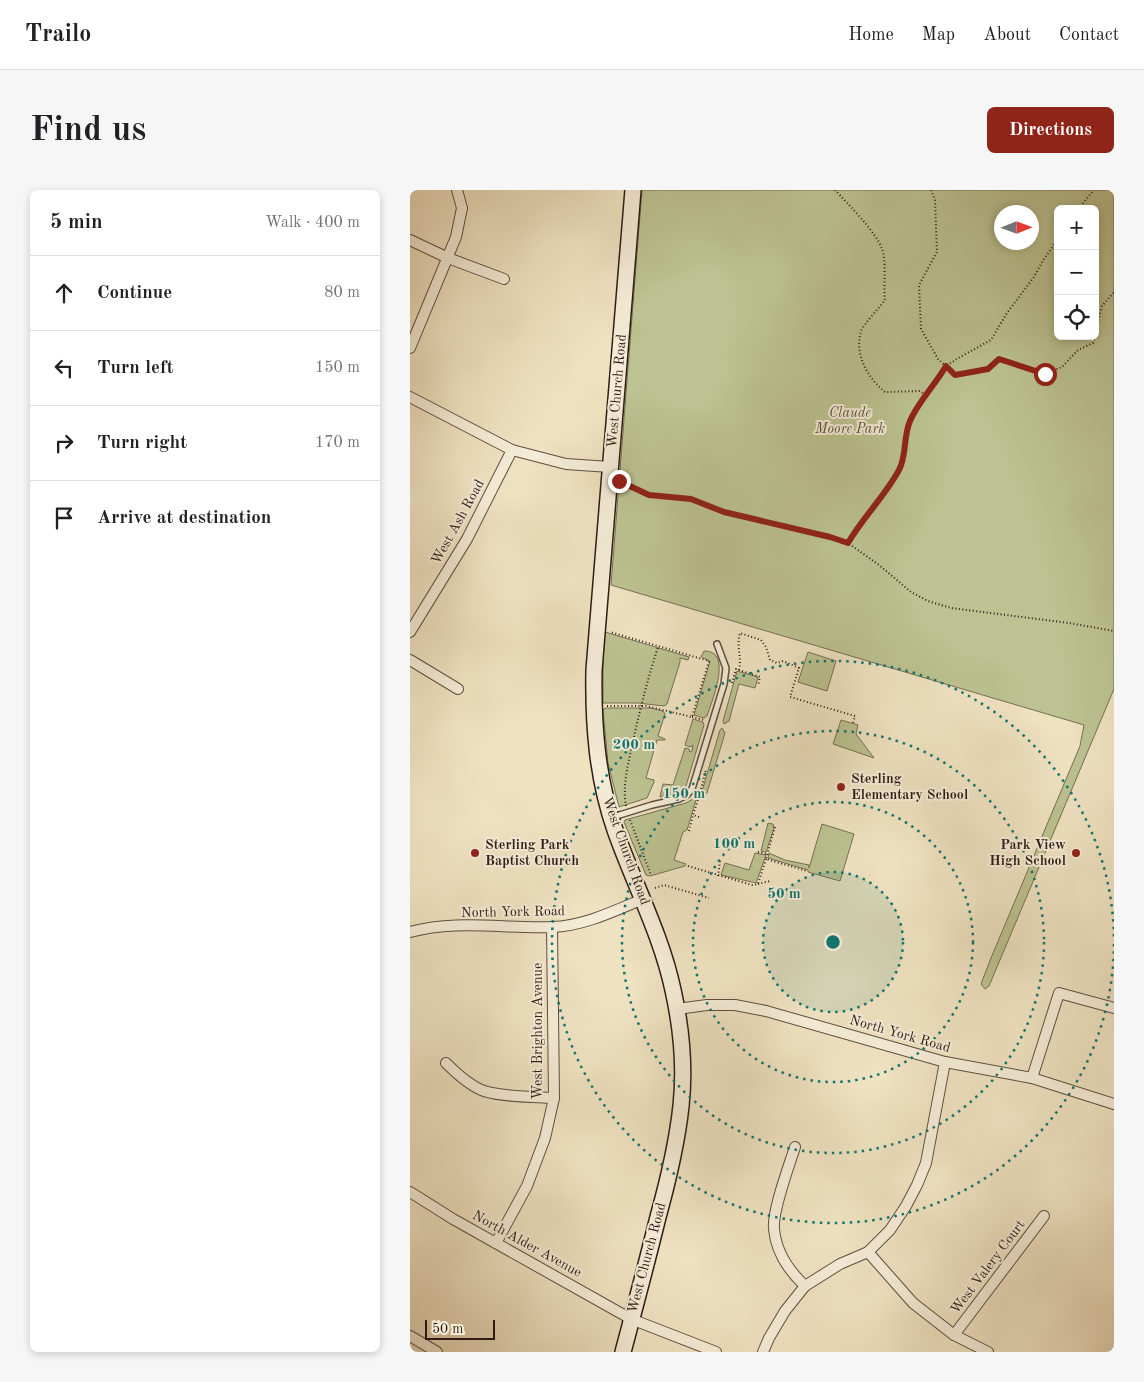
<!DOCTYPE html>
<meta charset="utf-8">
<style>
body{margin:0;font-family:"Old Standard TT",serif;background:#f6f6f6;color:#202124}
.controls{position:absolute;right:15px;top:15px;display:grid;overflow:hidden;border-radius:8px;box-shadow:0 2px 8px #0003}
.controls button{width:45px;height:45px;display:grid;place-items:center;padding:0;border:0;border-bottom:1px solid #e0e0e0;background:#fff;color:#202124;font:25px sans-serif}
.compass{position:absolute;left:584px;top:15px;width:45px;height:45px;border-radius:50%;background:#fff;box-shadow:0 2px 8px #0003;rotate:89deg}
.scale{position:absolute;left:15px;bottom:12px;width:70px;box-sizing:border-box;padding-left:5px;border:2px solid #2e1c15;border-top:0;font-size:14px;line-height:18px;white-space:nowrap;color:#2e1c15;-webkit-text-stroke:4px #f5ecd7;paint-order:stroke}
.stop{position:absolute;width:15px;height:15px;margin:-11px;border:4px solid #8f2418;border-radius:50%;background:#fff}
.stop.end{background:#8f2418;border-color:#fff;box-shadow:0 1px 5px #0008}
.list{margin:0;padding:0;list-style:none}
h2{display:flex;justify-content:space-between;align-items:center;height:65px;margin:0;padding:0 20px;font-size:21px}
h2 small{font-size:16px;font-weight:400;color:#757577}
.list li{display:grid;grid-template-columns:32px 1fr auto;gap:15px;align-items:center;box-sizing:border-box;height:75px;padding:0 20px;border-top:1px solid #e0e0e0}
.list b{display:block;font-size:19px;white-space:nowrap}
.list em{font-size:16px;font-style:normal;color:#757577}
.icon{flex:none;width:28px;height:28px;fill:none;stroke:currentColor;stroke-width:2;stroke-linecap:round;stroke-linejoin:round}
.map{position:relative;flex:none;width:704px;height:1162px;overflow:hidden;border-radius:8px}
header{display:flex;align-items:center;gap:30px;box-sizing:border-box;height:70px;padding:0 25px;background:#fff;border-bottom:1px solid #e0e0e0}
header strong{font-size:24px}
nav{display:flex;gap:28px;margin-inline-start:auto;font-size:18px}
.intro{display:flex;align-items:center;justify-content:space-between;box-sizing:border-box;height:120px;padding:0 30px}
h1{margin:0;font-size:35px}
.button{padding:12px 22px;border-radius:8px;background:#8f2418;color:#fff;font-size:18px;font-weight:700}
main{display:flex;gap:30px;padding:0 30px}
aside{flex:1;background:#fff;border-radius:8px;box-shadow:0 2px 8px #0003}
.map>svg:first-child{display:block}
.green{fill:#bcc291;stroke:#756f53;fill-rule:evenodd}
.lines{fill:none;stroke-linecap:round;stroke-linejoin:round}
.lane-casing{stroke:#5e4e40;stroke-width:8}
.street-casing{stroke:#5e4e40;stroke-width:12}
.secondary-casing{stroke:#2e1c15;stroke-width:18}
.path{stroke:#2e1c15;stroke-width:2;stroke-dasharray:1 2.5;stroke-linecap:butt}
.lane{stroke:#f5ecd7;stroke-width:5}
.street{stroke:#f5ecd7;stroke-width:10}
.secondary{stroke:#f5ecd7;stroke-width:15}
.route{stroke:#8f2418;stroke-width:6}
.ring{fill:none;stroke:#0f766e;stroke-width:2.5;stroke-dasharray:2.5 5}
.poi-dot{fill:#8f2418;stroke:#f5ecd7;stroke-width:2}
.labels{text-anchor:middle;dominant-baseline:central;stroke-width:4;stroke-linejoin:round;paint-order:stroke}
.street-label{font-size:14px;fill:#2e1c15;stroke:#f5ecd7}
.park-label{font-size:14px;font-style:italic;fill:#594e3a;stroke:#f5ecd7}
.poi-label{font-size:14px;font-weight:bold;fill:#2e1c15;stroke:#f5ecd7;text-anchor:start}
.centre{fill:#0f766e;stroke:#f5ecd7;stroke-width:2.5}
.ring-label{font-size:15px;text-anchor:middle;font-weight:bold;fill:#0f766e;stroke:#f5ecd7;stroke-width:4;stroke-linejoin:round;paint-order:stroke}
</style>
<header>
<strong>Trailo</strong>
<nav><a>Home</a><a>Map</a><a>About</a><a>Contact</a></nav>
</header>
<div class="intro"><h1>Find us</h1><a class="button">Directions</a></div>
<main>
<aside>
<h2>5 min<small>Walk · 400 m</small></h2>
<ul class="list">
<li><svg class="icon" aria-label="ahead" viewBox="0 0 24 24"><path d="M12 20V5M6 11l6-6 6 6"/></svg><div><b>Continue</b></div><em>80 m</em></li>
<li><svg class="icon" aria-label="left" viewBox="0 0 24 24"><path d="M17 20v-9H6M10 6l-5 5 5 5"/></svg><div><b>Turn left</b></div><em>150 m</em></li>
<li><svg class="icon" aria-label="right" viewBox="0 0 24 24"><path d="M7 20v-9h11M14 6l5 5-5 5"/></svg><div><b>Turn right</b></div><em>170 m</em></li>
<li><svg class="icon" aria-label="arrive" viewBox="0 0 24 24"><path d="M6 21V4h12l-3 4 3 4H6"/></svg><div><b>Arrive at destination</b></div></li>
</ul>
</aside>
<div class="map">
<svg width="704" height="1162" viewBox="0 0 704 1162">
<rect width="100%" height="100%" fill="#efe2c1"/>
<filter id="stains"><feTurbulence type="fractalNoise" baseFrequency=".004" numOctaves="4"/><feColorMatrix values="0 0 0 0 .2 0 0 0 0 .09 0 0 0 0 .02 0 0 0 .5 -.17"/></filter>
<radialGradient id="worn" r=".72"><stop offset=".6" stop-color="#630" stop-opacity="0"/><stop offset="1" stop-color="#630" stop-opacity=".3"/></radialGradient>
<g class="green">
<path d="M232 0H704V499L579 796 575 799 571 794 581 768 670 556 674 535 201 395ZM648 19H685V146H648ZM592 22H622V52H592Z"/>
<path d="M195 442 279 467 278 470 270 468V472L257 514 254 516 228 513H193V469Z"/>
<path d="M294 461C324 460 301 513 297 526L294 528 284 525 300 471 291 467Z"/>
<path d="M398 462 426 471 417 501 388 492Z"/>
<path d="M327 481 348 487 345 498 329 494 319 531 314 534 313 531Z"/>
<path d="M195 518H241L253 521 255 524 248 546 255 549V550H247L236 588 244 590V592L237 608 209 617 198 573 193 520Z"/>
<path d="M283 529 293 532 294 535 276 596 272 601 250 607 253 594 263 595 275 558 279 559 280 562 282 561 283 555 280 557 275 555Z"/>
<path d="M431 530 448 535 446 544 464 568 423 554Z"/>
<path d="M312 538 315 543 297 603 292 601 310 540Z"/>
<path d="M288 603 277 640 273 642 264 670 276 674 275 676 240 686 236 685 214 632 215 630 276 613 283 609Z"/>
<path d="M358 633 363 634 364 638 356 662 351 661Z"/>
<path d="M412 634 444 644 430 691 398 682V680L358 668 359 663 375 670 399 675V678Z"/>
<path d="M345 663 356 665 346 693 311 685 315 673 339 680Z"/>
</g>
<g class="lines">
<defs>
<path id="lane" d="M203 627 242 615 269 609 277 605 282 599 314 494 316 478 307 454"/>
<g id="street">
<path d="M0 50 38 68 94 89"/>
<path d="M0 158 46 47 52 18 47 0"/>
<path d="M0 207 102 260 156 274 200 277"/>
<path d="M0 442 57 349 102 260"/>
<path d="M0 470 48 499"/>
<path d="M0 742C46 729 95 739 142 737 174 736 204 721 233 709"/>
<path d="M267 819 297 815H325L356 821 535 872 622 888 704 914"/>
<path d="M36 873C46 883 60 896 74 901 93 907 123 907 144 908"/>
<path d="M622 888 649 803 704 818"/>
<path d="M385 957C379 976 362 1021 364 1039 366 1062 379 1081 395 1096"/>
<path d="M0 1002 43 1029 221 1129 306 1162"/>
<path d="M86 1053 117 996 135 948 144 908 142 737"/>
<path d="M458 1062 503 1113 544 1145 578 1162"/>
<path d="M544 1145 634 1026"/>
<path d="M0 1146 27 1162"/>
<path d="M353 1162 359 1148 375 1121 395 1096 430 1074 458 1062 480 1040 496 1016 507 995 516 973 535 872"/>
</g>
<path id="secondary" d="M213 1162C225 1117 237 1072 248 1027 258 991 267 953 271 916 275 879 271 836 263 800 251 744 224 694 205 640 187 588 183 535 184 480L223 0"/>
</defs>
<use href="#lane" class="lane-casing"/>
<use href="#street" class="street-casing"/>
<use href="#secondary" class="secondary-casing"/>
<g class="path">
<path d="M425 0C437 13 467 43 472 59 477 74 473 93 475 110 470 117 453 135 451 141 444 165 458 188 475 202L510 201 517 206"/>
<path d="M521 0 525 10 527 62 509 95 511 139 528 169 545 185 578 179 589 169 635 184 652 177 668 160 683 153 685 146"/>
<path d="M668 19 684 0"/>
<path d="M685 144 692 116 704 102"/>
<path d="M211 292 239 305 281 309 314 322 420 347 438 353 469 375 501 402 518 411 541 418 659 433 704 441"/>
<path d="M438 353 449 335 471 307 489 279 493 268 495 247 500 231 536 176 550 167 581 150 597 123 624 87 634 69 648 49"/>
<path d="M329 480C332 467 326 455 330 443L351 450 356 457 360 470 367 473 373 471 389 478 380 507 445 526 443 533"/>
<path d="M322 493 326 479 350 487 348 496"/>
<path d="M197 516H236L282 527 299 471 200 442"/>
<path d="M282 527 294 530"/>
<path d="M296 605 290 603 296 580"/>
<path d="M216 616C212 595 219 571 223 551 230 519 238 488 248 457"/>
<path d="M289 627 283 625 290 603"/>
<path d="M220 630 241 685"/>
<path d="M365 637 356 669 397 681"/>
<path d="M279 641 283 625"/>
<path d="M348 662 357 664"/>
<path d="M278 676 342 695 348 694 356 669"/>
<path d="M308 686 310 671"/>
<path d="M348 694 360 691"/>
<path d="M245 698 254 695 299 708"/>
</g>
<use href="#lane" class="lane"/>
<use href="#street" class="street"/>
<use href="#secondary" class="secondary"/>
</g>
<g class="lines">
<path class="route" d="M209 291 239 305 281 309 314 322 420 347 438 353C453 327 475 306 489 280 497 265 493 247 500 231 508 212 525 195 536 176L545 185 578 179 589 169 635 184"/>
</g>
<circle cx="423" cy="752" r="70" fill="#0f766e" fill-opacity=".12"/>
<g class="ring">
<circle cx="423" cy="752" r="70"/>
<circle cx="423" cy="752" r="140"/>
<circle cx="423" cy="752" r="211"/>
<path d="M704 754A281 281 0 1 1 704 750"/>
</g>
<g class="poi-dot">
<circle cx="431" cy="597" r="5"/>
<circle cx="65" cy="663" r="5"/>
<circle cx="666" cy="663" r="5"/>
</g>
<g class="labels">
<g class="street-label">
<text transform="translate(207 201) rotate(-85)">West Church Road</text>
<text transform="translate(48 332) rotate(-61)">West Ash Road</text>
<text transform="translate(216 661) rotate(70)">West Church Road</text>
<text transform="translate(103 722) rotate(-1)">North York Road</text>
<text transform="translate(128 841) rotate(-90)">West Brighton Avenue</text>
<text transform="translate(490 844) rotate(16)">North York Road</text>
<text transform="translate(117 1054) rotate(29)">North Alder Avenue</text>
<text transform="translate(237 1068) rotate(-75)">West Church Road</text>
<text transform="translate(578 1077) rotate(-53)">West Valery Court</text>
</g>
<g class="park-label">
<text x="440" y="223">Claude<tspan x="440" dy="16">Moore Park</tspan></text>
</g>
<g class="poi-label">
<text x="441" y="589">Sterling<tspan x="441" dy="16">Elementary School</tspan></text>
<text x="75" y="655">Sterling Park<tspan x="75" dy="16">Baptist Church</tspan></text>
<text x="656" y="655" text-anchor="end">Park View<tspan x="656" dy="16">High School</tspan></text>
</g>
</g>
<circle cx="423" cy="752" r="8" class="centre"/>
<g class="ring-label">
<text x="224" y="559">200 m</text>
<text x="274" y="608">150 m</text>
<text x="324" y="658">100 m</text>
<text x="374" y="708">50 m</text>
</g>
<rect width="100%" height="100%" filter="url(#stains)"/>
<rect width="100%" height="100%" fill="url(#worn)"/>
</svg>
<div class="controls">
<button>+</button>
<button>−</button>
<button><svg class="icon" aria-label="locate" viewBox="0 0 24 24"><circle cx="12" cy="12" r="6"/><path d="M12 2v4M12 18v4M2 12h4M18 12h4"/></svg></button>
</div>
<svg class="compass" viewBox="-18 -18 36 36"><path d="M0-13l5 13h-10z" fill="#e53935"/><path d="M0 13l5-13h-10z" fill="#757577"/></svg>
<div class="scale">50 m</div>
<div class="stop" style="left:635px;top:184px"></div>
<div class="stop end" style="left:209px;top:291px"></div>
</div>
</main>
